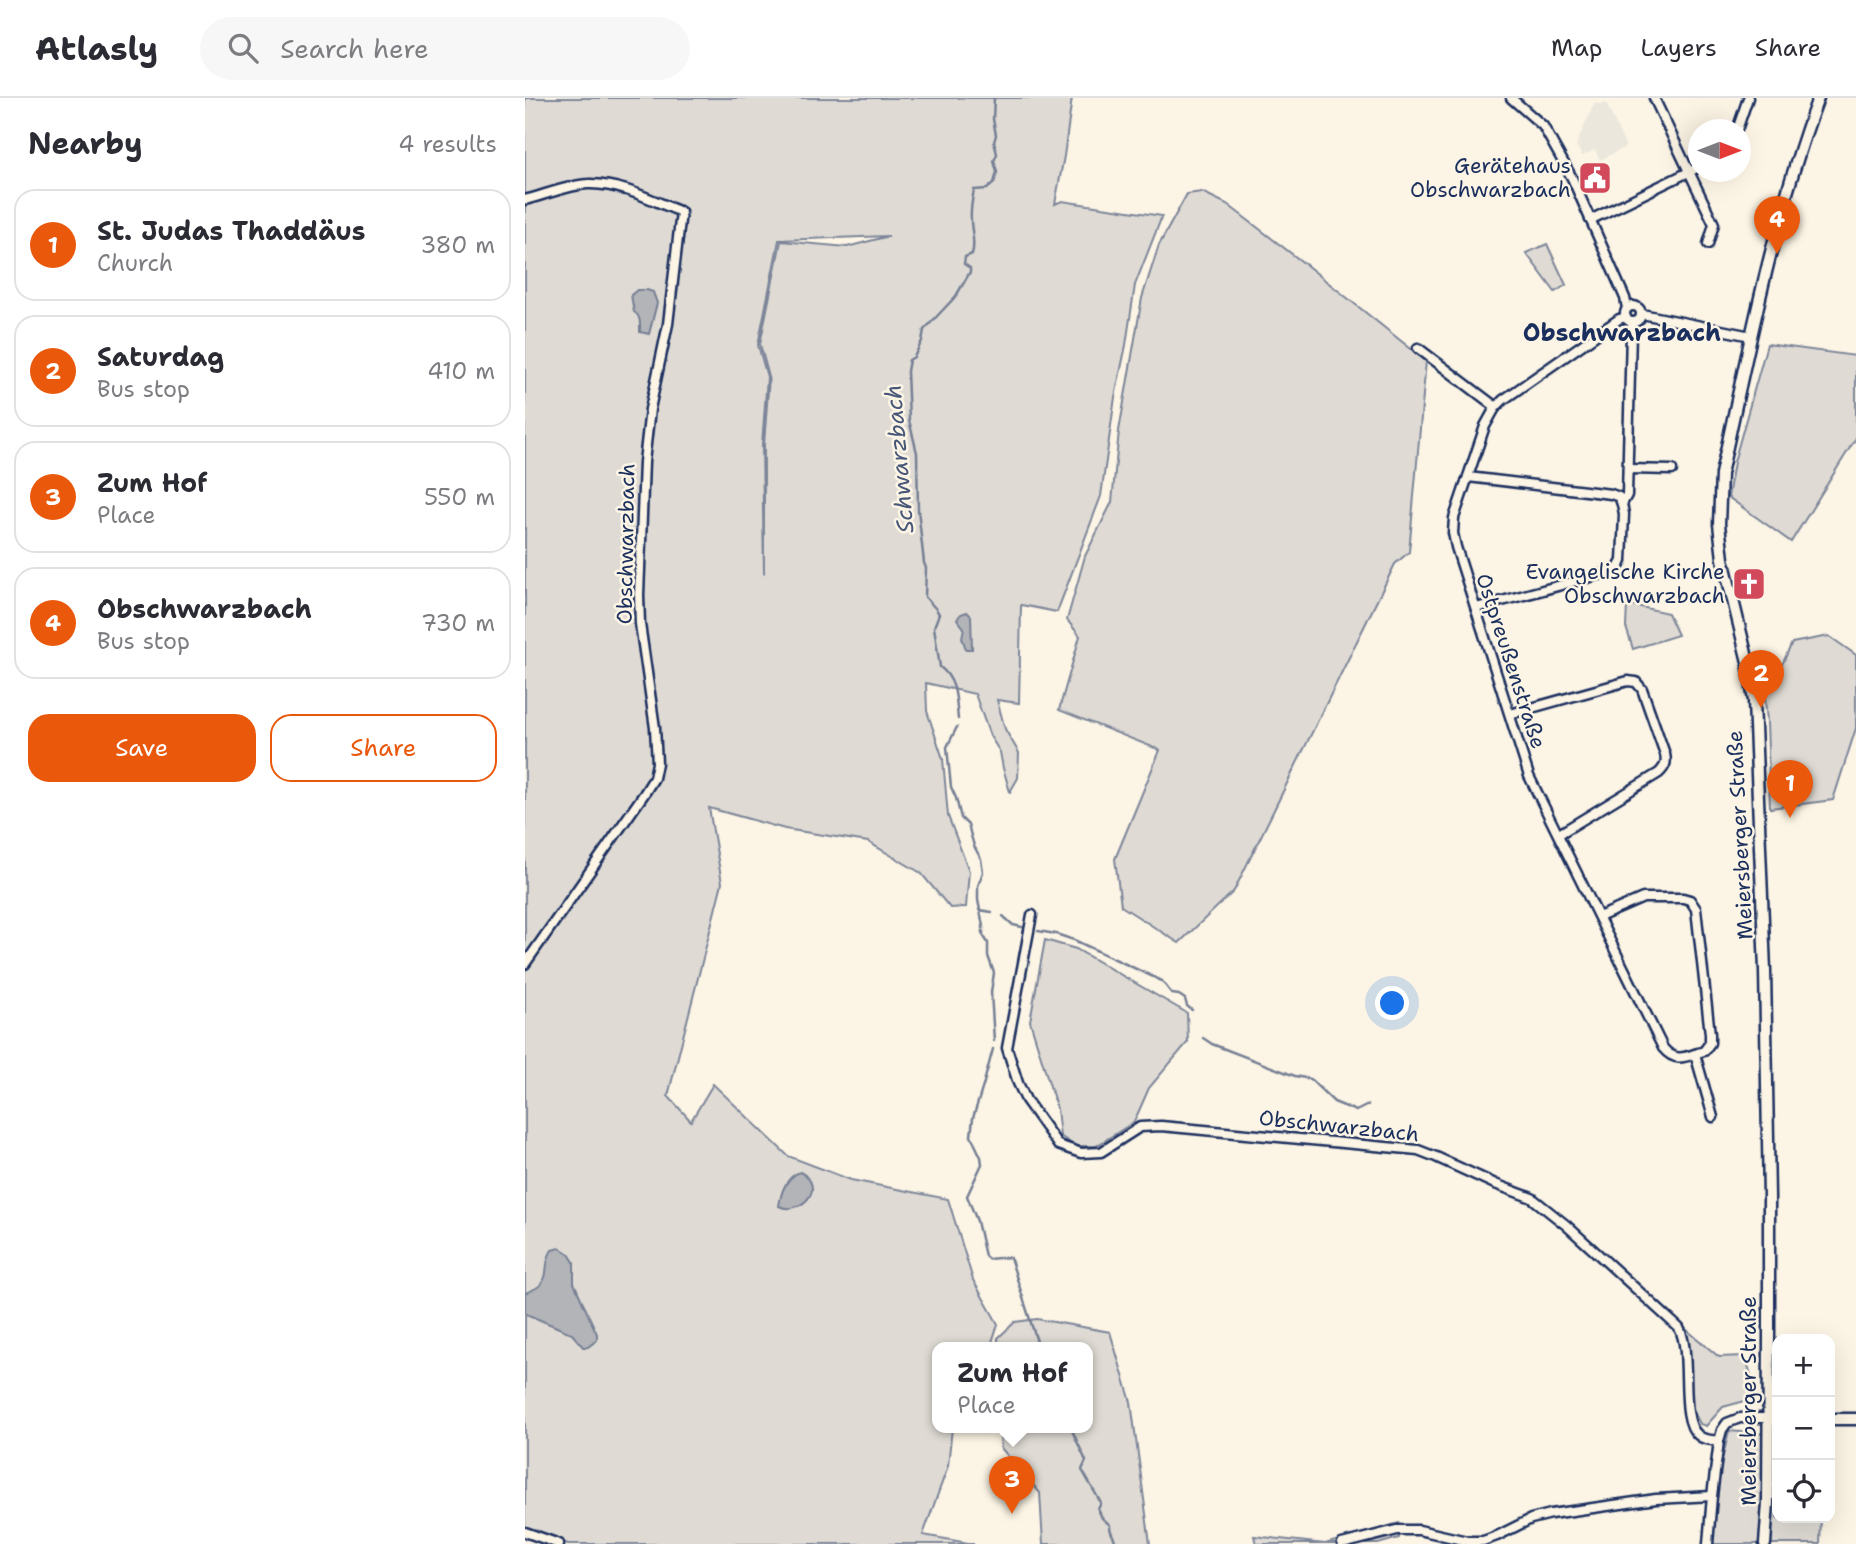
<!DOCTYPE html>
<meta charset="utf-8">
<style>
body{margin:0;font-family:"Shantell Sans",sans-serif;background:#f7f7f7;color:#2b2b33}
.controls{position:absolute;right:21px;bottom:21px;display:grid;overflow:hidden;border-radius:14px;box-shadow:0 7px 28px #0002}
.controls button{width:63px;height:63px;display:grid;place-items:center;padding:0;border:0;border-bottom:2px solid #e1e1e2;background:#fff;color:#2b2b33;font:35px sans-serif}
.compass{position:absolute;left:1163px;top:21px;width:63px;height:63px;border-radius:50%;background:#fff;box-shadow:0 7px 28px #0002;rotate:90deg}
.you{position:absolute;left:868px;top:906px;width:24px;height:24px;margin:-18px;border:5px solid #fff;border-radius:50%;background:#1a73e8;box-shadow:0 0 0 10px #1a73e833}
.badge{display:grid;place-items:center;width:46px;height:46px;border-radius:50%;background:#ea580c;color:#fff;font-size:23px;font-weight:700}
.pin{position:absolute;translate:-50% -58px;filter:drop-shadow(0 2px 4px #0008)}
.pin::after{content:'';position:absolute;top:37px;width:24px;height:21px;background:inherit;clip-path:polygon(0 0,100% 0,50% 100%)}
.popup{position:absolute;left:407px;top:1244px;width:161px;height:91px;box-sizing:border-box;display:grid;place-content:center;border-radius:14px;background:#fff;filter:drop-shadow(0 2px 5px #0005);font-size:23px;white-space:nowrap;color:#7c7c81}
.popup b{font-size:26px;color:#2b2b33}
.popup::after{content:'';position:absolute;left:50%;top:100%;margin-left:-14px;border:14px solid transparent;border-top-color:#fff}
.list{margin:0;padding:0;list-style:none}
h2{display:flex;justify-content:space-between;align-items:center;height:91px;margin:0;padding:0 28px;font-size:30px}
h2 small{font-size:23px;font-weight:400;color:#7c7c81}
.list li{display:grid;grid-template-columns:46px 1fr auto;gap:21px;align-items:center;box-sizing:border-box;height:112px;margin:0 14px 14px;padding:0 14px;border:2px solid #e1e1e2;border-radius:21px}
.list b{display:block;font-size:26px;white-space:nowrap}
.list p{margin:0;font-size:23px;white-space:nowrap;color:#7c7c81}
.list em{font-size:23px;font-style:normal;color:#7c7c81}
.actions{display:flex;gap:14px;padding:21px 28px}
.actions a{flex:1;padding:16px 0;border:2px solid #ea580c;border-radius:21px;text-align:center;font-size:24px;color:#ea580c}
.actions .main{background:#ea580c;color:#fff}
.icon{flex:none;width:38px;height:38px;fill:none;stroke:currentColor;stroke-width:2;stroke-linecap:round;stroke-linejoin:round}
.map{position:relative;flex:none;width:1331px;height:1446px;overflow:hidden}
header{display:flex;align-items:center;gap:42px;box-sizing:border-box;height:98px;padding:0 35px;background:#fff;border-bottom:2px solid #e1e1e2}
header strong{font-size:33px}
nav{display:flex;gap:38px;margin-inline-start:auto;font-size:24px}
.search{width:490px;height:63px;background:#f7f7f7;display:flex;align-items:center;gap:18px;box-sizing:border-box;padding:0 24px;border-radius:38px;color:#7c7c81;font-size:26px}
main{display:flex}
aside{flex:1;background:#fff}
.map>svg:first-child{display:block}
.built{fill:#ece7dc}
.green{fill:#dfdbd4;stroke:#7d8599;stroke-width:2;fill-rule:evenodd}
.water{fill:#b2b4b8;stroke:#767f94;stroke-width:2}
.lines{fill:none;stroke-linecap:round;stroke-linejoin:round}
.stream{stroke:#767f94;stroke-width:2.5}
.minor-casing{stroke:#1b2f5e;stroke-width:13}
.major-casing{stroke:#1b2f5e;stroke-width:15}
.minor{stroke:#fcf5e5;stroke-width:8}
.major{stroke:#fcf5e5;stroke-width:10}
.labels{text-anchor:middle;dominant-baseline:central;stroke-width:5;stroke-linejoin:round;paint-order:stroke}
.poi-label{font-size:21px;fill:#1b2f5e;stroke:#fcf5e5;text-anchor:end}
.street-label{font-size:21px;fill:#1b2f5e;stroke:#fcf5e5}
.water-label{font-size:23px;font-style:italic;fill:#485779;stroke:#fcf5e5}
.quarter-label{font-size:24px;font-weight:bold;fill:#1b2f5e;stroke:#fcf5e5}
</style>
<header>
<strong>Atlasly</strong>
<div class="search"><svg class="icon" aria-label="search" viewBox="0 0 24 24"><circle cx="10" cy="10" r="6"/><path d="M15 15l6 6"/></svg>Search here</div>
<nav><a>Map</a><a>Layers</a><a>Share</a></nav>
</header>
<main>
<aside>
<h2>Nearby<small>4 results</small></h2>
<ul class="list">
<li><span class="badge">1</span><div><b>St. Judas Thaddäus</b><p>Church</p></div><em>380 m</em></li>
<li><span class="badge">2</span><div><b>Saturdag</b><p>Bus stop</p></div><em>410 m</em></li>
<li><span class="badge">3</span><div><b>Zum Hof</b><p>Place</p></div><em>550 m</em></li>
<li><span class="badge">4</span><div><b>Obschwarzbach</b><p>Bus stop</p></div><em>730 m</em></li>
</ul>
<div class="actions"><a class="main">Save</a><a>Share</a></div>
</aside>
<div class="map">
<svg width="1331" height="1446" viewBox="0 0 1331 1446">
<rect width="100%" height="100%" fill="#fcf5e5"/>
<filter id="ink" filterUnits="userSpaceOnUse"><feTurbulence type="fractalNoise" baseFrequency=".0143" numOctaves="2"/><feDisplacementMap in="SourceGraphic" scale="14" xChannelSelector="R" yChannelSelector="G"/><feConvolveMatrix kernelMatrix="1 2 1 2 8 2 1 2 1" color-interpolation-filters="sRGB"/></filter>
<g filter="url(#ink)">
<path class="built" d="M1081 5 1101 49 1075 62 1070 52 1057 58 1051 47 1069 6Z"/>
<g class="green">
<path d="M0 0H547L539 58 530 106 537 103 637 118 610 187 601 247 590 299 576 398 532 514 496 507 494 605 472 602 480 631 494 655 493 680 485 694 478 670 475 654 465 638 450 596 401 585 402 613 418 661 423 718 444 773 441 809 425 810 396 775 343 744 260 731 184 710 197 785 143 998 166 1023 188 986 263 1058 326 1082 423 1101 448 1182 473 1226 465 1250H412V1330H427L423 1368 398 1437 449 1446H43L0 1430ZM364 138 322 149 256 143 235 246 244 279 239 347V476L237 347 242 279 233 247 254 142Z"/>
<path d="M677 94 702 106 780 166 901 263 884 454 870 466 709 793 654 845 596 808 590 761 635 652 534 612 555 538 542 522 560 458 587 404 594 333 617 200 634 147 662 96Z"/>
<path d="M1022 146 1041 187 1030 194 1001 155Z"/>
<path d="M1242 246 1331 258V340L1266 444 1203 399 1209 364Z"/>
<path d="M1102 506 1143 515 1153 537 1108 551 1101 529Z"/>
<path d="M1304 538 1331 557V630L1308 702 1245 710 1242 624 1238 576 1255 571 1267 545Z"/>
<path d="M520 842 551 851 662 915 663 944 624 990 609 1024 571 1048H550L535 1038 532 1011 505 923Z"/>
<path d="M512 1221 585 1234 606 1304 625 1446H518L515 1395 476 1350 475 1330H562V1250H473V1240L490 1224Z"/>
<path d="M1162 1232 1194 1259 1220 1258 1227 1280 1228 1292 1220 1303 1198 1309 1181 1328 1175 1326 1166 1308Z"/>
<path d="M1204 1333 1252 1337V1420H1296L1295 1446H1185L1192 1384Z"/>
<path d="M874 1425V1440L853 1446H731L729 1438 800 1446Z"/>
</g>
<g class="water">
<path d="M112 192H122L128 194 132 205 124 236 115 234C115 226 116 218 109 214L106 197Z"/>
<path d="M442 514 446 518 447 551H441L437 540 439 530 432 521 436 516Z"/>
<path d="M275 1074C304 1090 274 1118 254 1108 256 1094 261 1079 275 1074Z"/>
<path d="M35 1150 44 1156 49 1164V1185L72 1236V1242L63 1249H58L47 1236 41 1233 1 1216 0 1214V1195C5 1193 12 1191 16 1186 25 1176 18 1165 27 1152Z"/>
</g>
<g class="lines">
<g class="stream">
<path d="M433 621C431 602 432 582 415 569L409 529 414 516 411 511 400 499 401 470 399 465 393 411 392 355 384 322 382 273 384 262 389 259 397 243 399 232 431 198 445 174V170L439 166 440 159 447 156C451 144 446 134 446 122 445 111 447 103 449 92L462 91 469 85 472 74 469 63 472 56 469 44 471 37 468 21 469 0"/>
<path d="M432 629 422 649 426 689 431 700 436 720 443 727 449 748 456 761 458 774 453 788V802L458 828V837L463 845V858L469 875 466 894 469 943"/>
<path d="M454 812 467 814"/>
<path d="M478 818 488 827 497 829"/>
<path d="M513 833 531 836 549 842 637 883 647 896 654 897 660 901 662 908 667 912"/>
<path d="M678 940 687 946 770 978 785 981 809 1004 831 1013 843 1007"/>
<path d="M468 951 458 988 448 1020 446 1038 456 1059 457 1066 442 1098 452 1123 460 1158 463 1161 485 1159 514 1250"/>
<path d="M546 1330 561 1363 557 1372 576 1405 573 1411 577 1420 585 1427C584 1434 590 1439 591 1446"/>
</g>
<defs>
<g id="minor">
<path d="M986 0 1018 28 1047 80 1100 200 1102 210"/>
<path d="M1129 0 1189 126 1183 146"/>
<path d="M1212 32 1223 0"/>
<path d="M0 102C16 98 48 86 63 86 95 85 127 102 156 114L143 226 125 311 119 364 114 497 115 526 130 630 132 665 129 680 119 696 0 866"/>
<path d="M1065 122 1174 69"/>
<circle cx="1108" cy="216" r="8"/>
<path d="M1117 216 1226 238"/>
<path d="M893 250 971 309"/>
<path d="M1103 371 1147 372"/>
<path d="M943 379 1086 396 1094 399 1097 406 1099 416 1097 463 1092 472 951 510"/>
<path d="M1097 406 1102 397 1106 233 1108 224"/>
<path d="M985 616 1103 583 1111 584 1117 591 1140 656C1142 665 1140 669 1134 675L1034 736"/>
<path d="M507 817 482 950 493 985 501 1002 533 1047 556 1055 576 1054 615 1029 636 1028 893 1052 911 1059 970 1086 1007 1100 1041 1127 1154 1230C1168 1255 1153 1321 1173 1337 1178 1342 1187 1342 1194 1343"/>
<path d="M1074 819 1118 800H1158L1165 802 1171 811 1185 936V945L1179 953C1162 958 1151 966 1138 950L1004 678 931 449 928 435 929 420 960 328 970 310 978 302 1094 221 1101 219"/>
<path d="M1170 956 1188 1019"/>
<path d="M0 1434 34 1446"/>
<path d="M817 1446 872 1432H894L942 1443H958L972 1438 1006 1421 1026 1416 1131 1401 1187 1398"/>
<path d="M1183 1446 1187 1398 1194 1343 1197 1332 1202 1325 1215 1320H1244"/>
</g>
<g id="major">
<path d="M1305 1321H1331"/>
<path d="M1240 1446 1243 1405 1244 1238V1099L1240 872 1229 603 1223 564 1198 461 1194 426 1196 376C1224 249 1248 122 1293 0"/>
</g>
</defs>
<use href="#minor" class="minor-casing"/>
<use href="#major" class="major-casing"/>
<use href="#minor" class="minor"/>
<use href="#major" class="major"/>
</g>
</g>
<defs>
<symbol id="civic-square" viewBox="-11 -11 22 22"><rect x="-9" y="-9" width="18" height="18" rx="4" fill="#d1495b" stroke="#fcf5e5"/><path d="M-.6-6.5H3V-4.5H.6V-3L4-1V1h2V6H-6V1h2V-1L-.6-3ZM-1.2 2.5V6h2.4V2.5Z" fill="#fff"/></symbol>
<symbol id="church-square" viewBox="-11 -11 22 22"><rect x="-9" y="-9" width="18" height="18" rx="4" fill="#d1495b" stroke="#fcf5e5"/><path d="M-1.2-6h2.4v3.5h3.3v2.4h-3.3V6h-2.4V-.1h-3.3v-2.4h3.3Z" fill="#fff"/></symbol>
</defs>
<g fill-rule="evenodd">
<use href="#civic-square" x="1051" y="61" width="38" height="38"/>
<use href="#church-square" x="1205" y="467" width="38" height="38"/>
</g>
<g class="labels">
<g class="poi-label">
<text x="1046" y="68">Gerätehaus<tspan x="1046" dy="24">Obschwarzbach</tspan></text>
<text x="1200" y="474">Evangelische Kirche<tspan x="1200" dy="24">Obschwarzbach</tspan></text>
</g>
<g class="street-label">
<text transform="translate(101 446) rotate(-89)">Obschwarzbach</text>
<text transform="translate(986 563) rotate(72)">Ostpreußenstraße</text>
<text transform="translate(1215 737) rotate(-93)">Meiersberger Straße</text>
<text transform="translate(814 1028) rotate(6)">Obschwarzbach</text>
<text transform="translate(1224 1303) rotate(-90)">Meiersberger Straße</text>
</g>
<g class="water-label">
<text transform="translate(374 361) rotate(-95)">Schwarzbach</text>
</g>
<g class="quarter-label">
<text x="1097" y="235">Obschwarzbach</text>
</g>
</g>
</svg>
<div class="controls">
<button>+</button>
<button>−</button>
<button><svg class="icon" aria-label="locate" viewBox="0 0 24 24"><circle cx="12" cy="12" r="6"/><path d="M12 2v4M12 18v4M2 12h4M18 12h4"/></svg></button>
</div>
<svg class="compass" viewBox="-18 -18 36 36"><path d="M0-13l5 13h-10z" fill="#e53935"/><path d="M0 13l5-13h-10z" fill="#7c7c81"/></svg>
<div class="you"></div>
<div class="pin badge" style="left:1265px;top:720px">1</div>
<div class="pin badge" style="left:1236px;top:610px">2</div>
<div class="pin badge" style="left:487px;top:1416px">3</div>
<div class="popup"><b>Zum Hof</b>Place</div>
<div class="pin badge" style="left:1252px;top:156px">4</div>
</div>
</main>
